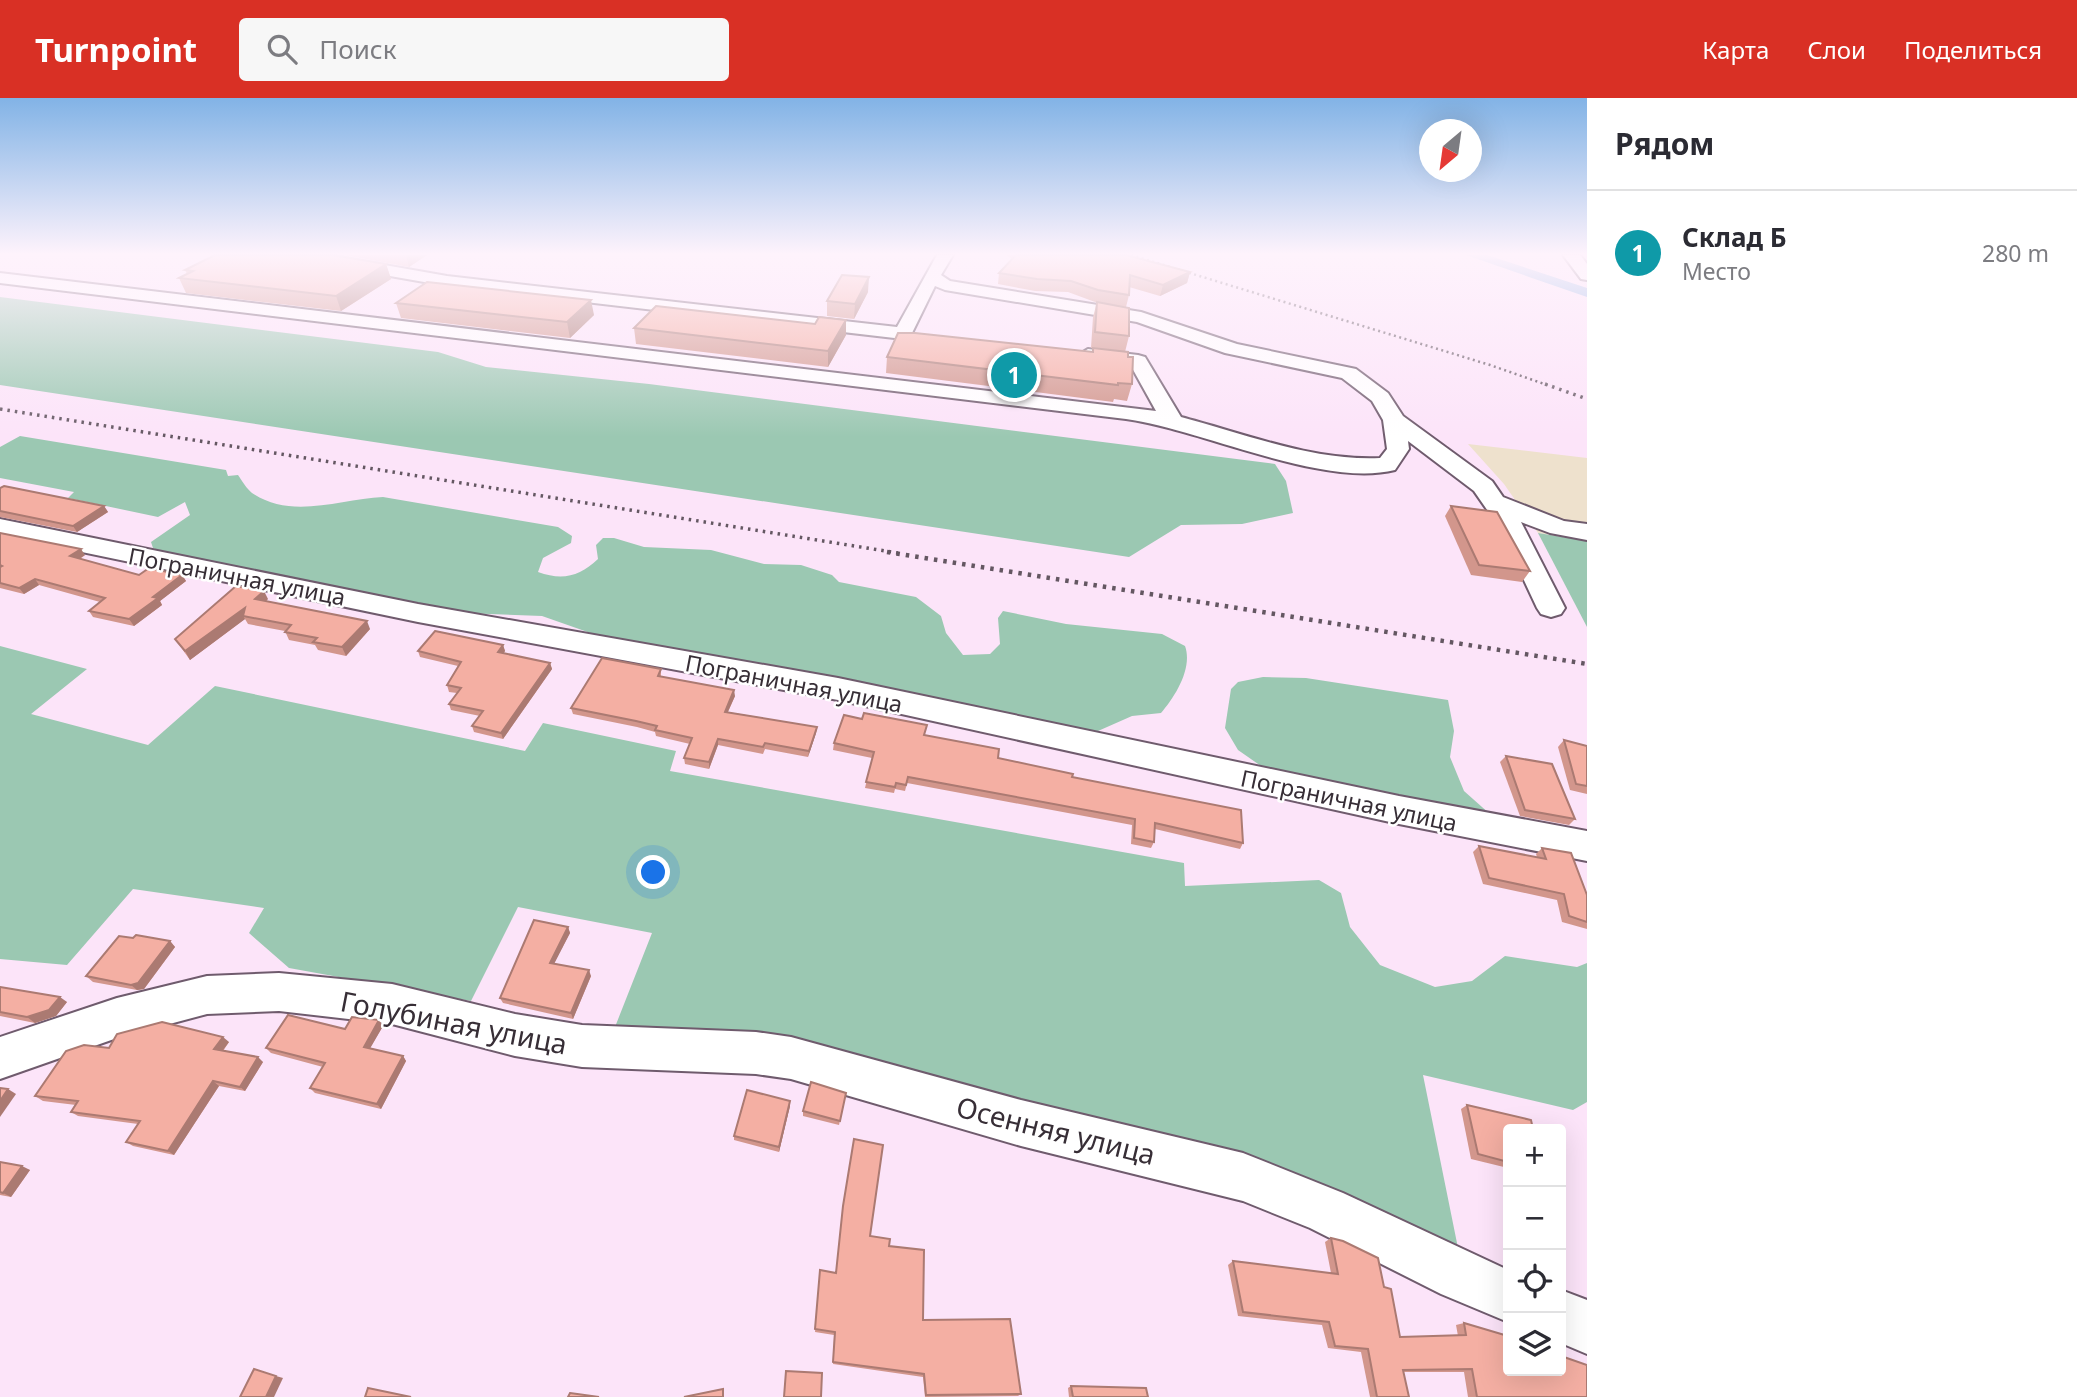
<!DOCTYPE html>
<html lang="ru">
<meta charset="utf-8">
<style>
body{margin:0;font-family:"Noto Sans",sans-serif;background:#f7f7f7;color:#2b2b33}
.controls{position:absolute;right:21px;bottom:21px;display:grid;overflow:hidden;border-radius:7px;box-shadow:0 7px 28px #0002}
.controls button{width:63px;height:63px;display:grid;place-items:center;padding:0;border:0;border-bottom:2px solid #e1e1e2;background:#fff;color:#2b2b33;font:35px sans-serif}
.compass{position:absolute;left:1419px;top:21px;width:63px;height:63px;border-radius:50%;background:#fff;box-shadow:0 7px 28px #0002;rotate:209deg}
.you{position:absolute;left:654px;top:775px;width:24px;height:24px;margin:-18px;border:5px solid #fff;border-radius:50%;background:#1a73e8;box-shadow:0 0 0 10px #1a73e833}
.badge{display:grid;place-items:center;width:46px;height:46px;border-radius:50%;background:#d93025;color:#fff;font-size:23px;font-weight:700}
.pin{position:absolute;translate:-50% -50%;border:4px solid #fff;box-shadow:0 2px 7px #0006}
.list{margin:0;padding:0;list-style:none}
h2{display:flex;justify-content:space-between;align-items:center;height:91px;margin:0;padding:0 28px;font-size:30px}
h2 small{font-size:23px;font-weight:400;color:#7c7c81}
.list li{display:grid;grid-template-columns:46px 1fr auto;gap:21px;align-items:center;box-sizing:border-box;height:126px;padding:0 28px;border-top:2px solid #e1e1e2}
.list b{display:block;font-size:26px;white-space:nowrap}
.list p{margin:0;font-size:23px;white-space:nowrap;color:#7c7c81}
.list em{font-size:23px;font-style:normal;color:#7c7c81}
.icon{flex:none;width:38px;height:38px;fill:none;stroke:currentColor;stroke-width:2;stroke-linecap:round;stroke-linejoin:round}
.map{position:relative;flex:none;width:1587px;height:1299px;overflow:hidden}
header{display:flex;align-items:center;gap:42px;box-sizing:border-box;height:98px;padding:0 35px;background:#d93025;color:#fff}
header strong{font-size:33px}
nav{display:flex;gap:38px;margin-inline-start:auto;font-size:24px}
.search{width:490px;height:63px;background:#f7f7f7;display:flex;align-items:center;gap:18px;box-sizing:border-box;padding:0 24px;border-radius:7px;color:#7c7c81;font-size:26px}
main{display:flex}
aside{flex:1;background:#fff}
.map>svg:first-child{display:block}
.commercial{fill:#eee1cd}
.green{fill:#9bc8b2}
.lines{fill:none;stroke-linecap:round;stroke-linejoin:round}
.canal{fill:#8ab2e4;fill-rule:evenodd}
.minor-casing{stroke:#6f5b6d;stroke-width:4}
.minor{fill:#fff;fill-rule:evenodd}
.rail-far2{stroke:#645762;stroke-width:2.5;stroke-dasharray:2 3.5;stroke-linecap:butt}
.rail-far1{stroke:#645762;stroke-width:3.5;stroke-dasharray:2.5 5;stroke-linecap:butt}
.rail{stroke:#645762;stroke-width:4.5;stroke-dasharray:3.5 6;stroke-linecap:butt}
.wall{fill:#d2968c}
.shaded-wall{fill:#ab7a72}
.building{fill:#f4afa3;stroke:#ab7a72;stroke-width:2}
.labels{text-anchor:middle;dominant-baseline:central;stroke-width:5;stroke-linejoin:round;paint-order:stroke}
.street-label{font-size:23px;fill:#372e36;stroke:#fff}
.near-street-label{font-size:28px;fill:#372e36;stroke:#fff}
</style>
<header>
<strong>Turnpoint</strong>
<div class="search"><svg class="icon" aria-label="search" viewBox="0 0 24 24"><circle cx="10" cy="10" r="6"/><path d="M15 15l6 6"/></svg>Поиск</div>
<nav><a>Карта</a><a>Слои</a><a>Поделиться</a></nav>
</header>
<main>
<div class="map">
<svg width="1587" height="1299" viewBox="0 0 1587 1299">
<rect width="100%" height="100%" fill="#fce4f9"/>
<path class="commercial" d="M1468 346 1587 360V443L1538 435 1504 386Z"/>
<g class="green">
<path d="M0 199 438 254 486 269 649 286 1275 366 1286 383 1293 415 1242 426 1181 427 1129 459 0 287Z"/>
<path d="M20 338 226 372 228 378 238 377C242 383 247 391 252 395 291 422 341 401 383 399L558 429 572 438 571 445 543 460 538 474C563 483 580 478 598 461L596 447 603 440H614L644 449 711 452 764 466 801 467 832 477 839 484 916 499 941 518 946 535 963 557 990 556 1000 546 998 520 1003 513 1066 526 1162 536 1185 548C1193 570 1175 599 1161 615L1132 618 1098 633 1066 632 849 585 599 538 542 518 462 515 170 457 153 450 151 444 190 417 185 404 158 419 68 400 74 394 0 380V349Z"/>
<path d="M1538 435 1587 443V529Z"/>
<path d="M0 548 87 571 31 616 148 647 215 588 525 653 543 625 676 653 670 673 1184 765 1185 788 1319 782 1341 795 1350 829 1380 867 1435 889 1472 883 1505 858 1577 869 1587 865V1004L1573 1012 1423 977 1458 1150 615 929 652 835 518 809 471 903 289 870 249 835 264 810 133 791 67 867 0 861Z"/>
<path d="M1263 579 1306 580 1448 602 1454 633 1450 659 1464 693 1491 717 1271 675 1238 652 1225 630 1231 591 1238 584Z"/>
</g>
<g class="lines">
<path class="canal" d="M1466 157H1487L1587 190V199Z"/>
<defs>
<g id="minor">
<path d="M291 157H328L447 178 897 229 937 157H953L941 177 950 183 1141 214 1237 246 1356 271 1388 295 1403 318 1492 383 1503 399 1564 423 1587 426V442L1550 435 1521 424 1565 510 1561 516 1551 519 1541 516 1537 510 1499 429 1474 393 1408 343 1409 351 1395 372C1323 390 1203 332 1126 321L0 185V175L1156 313 1131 268 1088 263 1078 257 1088 251 1138 257 1145 259 1181 319C1246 336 1312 363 1380 360L1387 351 1383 322 1372 303 1342 280 1225 255 1137 224 945 192 935 188 912 235 903 241 447 188 299 162Z"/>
<path d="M1563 157H1580L1587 166V182L1581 181Z"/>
<path d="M0 421 418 506 838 580 1399 698 1587 733V763L1399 726 838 602 418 524 0 437Z"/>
<path d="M279 875 392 886 515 916 582 927 756 934 791 939 1021 1002 1243 1055 1343 1095 1508 1172V1224L1441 1196 1310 1130 1243 1103 1021 1048 791 981 756 976 582 969 515 958 392 926 279 913 207 916 117 940 0 981V939L117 900 207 878Z"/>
<path d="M1561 1192 1587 1202V1256L1561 1245Z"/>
</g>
</defs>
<use href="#minor" class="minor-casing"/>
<use href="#minor" class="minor"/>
<path class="rail-far2" d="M1131 157 1490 267 1550 288"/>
<g class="rail-far1">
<path d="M1545 286 1587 301"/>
<path d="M0 311 898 455"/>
</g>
<path class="rail" d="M887 454 1587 566"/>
</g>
<g class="wall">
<path d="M344 157H427L409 169Z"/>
<path d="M1007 157H1126L1190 174 1187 185 1160 198 1129 189V197L1126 209 1095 204 1068 194 1035 193 998 186 999 175 1012 161Z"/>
<path d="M386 166 391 181 341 213 186 195 179 180 187 176 185 172Z"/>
<path d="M868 194 854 221 827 218V203Z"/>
<path d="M1097 204 1129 238 1125 254 1128 259 1132 286 1127 303 1114 301 1113 304 886 275 887 259 1092 254 1093 250H1091L1093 219Z"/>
<path d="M396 205 594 217 570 240 401 220Z"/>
<path d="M846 222V237L828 269 636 246 634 230 815 226Z"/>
<path d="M0 390 104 408 108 414 77 434 0 419Z"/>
<path d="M1451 408 1530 473 1522 484 1471 477 1445 418Z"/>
<path d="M0 435 85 457 80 461 139 477H182L186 483 160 503 162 507 134 528 93 519 89 513 100 504 39 487 24 496 0 490Z"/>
<path d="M268 501 266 503 370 531 346 558 318 552 315 547 289 542 285 533 248 526 245 521 190 562 175 541Z"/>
<path d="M503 547 505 553 503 555 550 565 552 571 503 641 474 634 472 628 480 618 451 612 449 606 457 595 449 594 447 587 458 568 420 559 418 553Z"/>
<path d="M661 571V578L735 598 728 614 817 629 816 635 808 659 765 651 763 656 718 647 709 671 685 666 684 660 690 646 656 638 655 634 637 629 573 616 571 610Z"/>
<path d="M862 621 925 638 998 660 1072 679 1243 745 1240 751 1155 731 1154 744 1151 750 1131 746 1132 727 907 685 905 693 895 691 894 695 865 690 872 660 833 652 834 645Z"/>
<path d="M1564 642 1587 648V696L1570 692 1558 649Z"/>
<path d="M1506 658 1575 721 1569 727 1520 718 1500 664Z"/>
<path d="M1479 748 1537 759 1536 756 1542 750 1587 797V831L1562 824 1557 802 1483 786 1473 754Z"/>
<path d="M568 829 570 835 554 865 591 878 573 921 503 905 500 900Z"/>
<path d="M133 840 170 843 175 849 144 891 137 892 93 884 86 878Z"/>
<path d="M0 889 67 904 56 918 35 925 0 918Z"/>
<path d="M379 922 383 928 370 950 403 958 406 963 381 1011 315 995 310 990 323 969 271 955 266 950Z"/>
<path d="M229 944 223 953 263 964 245 993 219 988 174 1057 133 1048 126 1044 138 1026 78 1018 71 1014 76 1007 43 1003 35 998 109 950Z"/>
<path d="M846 995 839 1027 803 1018V1013Z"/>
<path d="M790 1003V1008L779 1054 734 1042V1038Z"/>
<path d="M1467 1007 1508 1031V1070L1471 1061 1461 1011Z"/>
<path d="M0 1064 30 1072 11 1099 0 1097Z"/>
<path d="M870 1138 889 1148 923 1222 1021 1296 1018 1298 925 1299 923 1279 833 1266 834 1237 815 1234 820 1172 836 1175Z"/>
<path d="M1331 1140 1384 1189 1400 1239 1458 1238 1456 1227 1464 1225 1587 1299H1468L1464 1274H1403L1409 1299H1370L1361 1254 1328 1250 1322 1227 1238 1218 1228 1167 1233 1163 1331 1175 1325 1144Z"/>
<path d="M1071 1288 1148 1299H1069L1068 1290Z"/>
</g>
<g class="shaded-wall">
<path d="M406 157H427L409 169Z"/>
<path d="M386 166 391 181 341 213 336 198Z"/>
<path d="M1190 174 1187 185 1160 198 1163 187Z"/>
<path d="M869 179 868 194 854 221 855 206Z"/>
<path d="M591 202 594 217 570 240 567 224Z"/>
<path d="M846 222V237L828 269V253Z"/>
<path d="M104 408 108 414 77 434 73 428Z"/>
<path d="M81 451 85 457 74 464 70 458Z"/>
<path d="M182 477 186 483 160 503 162 507 134 528 129 521 153 499Z"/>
<path d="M35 481 39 487 24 496 19 490Z"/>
<path d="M264 493 268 501 260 509 255 501Z"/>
<path d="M245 510 243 518 245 521 190 562 185 553Z"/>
<path d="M367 523 370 531 346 558 342 549Z"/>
<path d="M503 547 505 553 500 561 498 554Z"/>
<path d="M550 565 552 571 503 641 501 635Z"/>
<path d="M734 592 735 598 725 620V614Z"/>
<path d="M817 629 816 635 808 659 809 653Z"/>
<path d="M718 641V647L709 671V664Z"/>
<path d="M568 829 570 835 552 870 550 865Z"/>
<path d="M170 843 175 849 144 891 137 892 131 887Z"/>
<path d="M589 872 591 878 573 921 571 915Z"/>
<path d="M60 899 67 904 56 918 35 925 27 919Z"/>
<path d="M379 922 383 928 368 954 364 949Z"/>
<path d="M223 939 229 944 220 956 214 951Z"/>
<path d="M403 958 406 963 381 1011 377 1006Z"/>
<path d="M258 959 263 964 245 993 240 989Z"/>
<path d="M213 983 219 988 174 1057 168 1053Z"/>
<path d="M8 991 16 996 0 1019V1003Z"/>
<path d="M790 1003V1008L779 1054V1049Z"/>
<path d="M22 1068 30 1072 11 1099 3 1095Z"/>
<path d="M276 1278 283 1280 274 1299H266Z"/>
</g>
<g class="building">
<path d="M215 157H332L386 166 336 198 179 180 193 173 185 172Z"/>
<path d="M1016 157H1126L1190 174 1163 187 1130 177 1129 197 1098 192 1071 183 1037 181 999 175Z"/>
<path d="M842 177 869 179 855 206 827 203Z"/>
<path d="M427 184 591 202 567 224 396 205Z"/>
<path d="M1097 204 1129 210V238L1095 234Z"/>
<path d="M656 208 815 226 819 219 846 222 828 253 634 230Z"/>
<path d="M898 235H915L1093 254V250L1128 254V259H1133L1132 286 1118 285V287L887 259Z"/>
<path d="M4 388 104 408 73 428 0 413V390Z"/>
<path d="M1451 408 1497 414 1530 473 1479 467Z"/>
<path d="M0 435 81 451 70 458 139 477 149 470 182 477 153 499 158 500 129 521 89 513 105 500 35 481 19 490 0 485V469L2 468 0 467Z"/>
<path d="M236 488 264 493 255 501 367 523 342 549 313 544 317 540 285 534 291 527 243 518 245 510 185 553 175 541Z"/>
<path d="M435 533 503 547 498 554 550 565 501 635 472 628 483 613 449 606 461 590 447 587 461 564 418 553Z"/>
<path d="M602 560 661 571 658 578 734 592 725 614 817 629 809 653 765 645 763 649 718 641 709 664 684 660 692 640 655 632 657 628 636 623 571 610Z"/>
<path d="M864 615 927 627 924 637 999 651 998 660 1073 676 1072 679 1241 712 1243 745 1155 725 1154 744 1134 740 1135 721 908 679 906 687 896 685 895 689 866 684 874 654 834 645 844 617 862 621Z"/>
<path d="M1564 642 1587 648V688L1576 686Z"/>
<path d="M1506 658 1552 666 1575 721 1525 712Z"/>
<path d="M1479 748 1546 761 1542 750 1571 755 1587 797V824L1569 818 1564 796 1489 780Z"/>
<path d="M534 822 568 829 550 865 589 872 571 915 500 900Z"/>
<path d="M136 837 170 843 138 885 131 887 86 878 119 838 133 840Z"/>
<path d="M0 889 60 899 49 912 27 919 0 914Z"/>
<path d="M288 917 345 931 352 919 379 922 364 949 403 958 377 1006 310 990 325 965 266 950Z"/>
<path d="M162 924 223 939 214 951 258 959 240 989 213 983 168 1053 126 1044 140 1023 71 1014 78 1003 35 998 66 953 84 947 109 950 117 936Z"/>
<path d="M811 984 846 995 840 1023 803 1013Z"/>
<path d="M0 990 8 991 0 1003Z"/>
<path d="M747 992 790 1003 779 1049 734 1038Z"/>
<path d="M1467 1007 1531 1022 1533 1031H1508V1064L1478 1056Z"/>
<path d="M854 1041 883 1047 870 1138 890 1141 889 1148 924 1152 923 1222 1010 1221 1021 1296 926 1297 924 1276 833 1264 835 1234 815 1231 820 1172 836 1175 843 1108Z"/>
<path d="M0 1064 22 1068 3 1095 0 1094Z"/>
<path d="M1331 1140 1343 1143 1378 1160 1384 1189 1391 1191 1400 1239 1466 1237 1464 1225 1508 1238V1273H1561V1258L1587 1267V1299H1477L1472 1271 1403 1272 1409 1299H1377L1368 1251 1335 1248 1329 1224 1243 1214 1233 1163 1338 1176Z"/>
<path d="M254 1271 276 1278 266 1299H240Z"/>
<path d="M786 1273 822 1275 821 1299H784Z"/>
<path d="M1071 1288 1146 1290 1148 1299H1073Z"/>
<path d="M368 1290 411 1299H365Z"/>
<path d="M723 1291V1299H684Z"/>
<path d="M570 1295 599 1299H568Z"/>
</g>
<linearGradient id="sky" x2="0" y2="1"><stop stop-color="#82b3e6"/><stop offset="0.46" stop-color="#fef3fc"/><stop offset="1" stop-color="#fef3fc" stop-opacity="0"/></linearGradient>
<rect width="1587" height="339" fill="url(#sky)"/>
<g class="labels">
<g class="street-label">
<text transform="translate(237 478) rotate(11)">Пограничная улица</text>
<text transform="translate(794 585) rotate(11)">Пограничная улица</text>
<text transform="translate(1349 702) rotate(12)">Пограничная улица</text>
</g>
<g class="near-street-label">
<text transform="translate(454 924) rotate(11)">Голубиная улица</text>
<text transform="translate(1056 1032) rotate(14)">Осенняя улица</text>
</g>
</g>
</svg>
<div class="controls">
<button>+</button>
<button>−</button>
<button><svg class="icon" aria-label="locate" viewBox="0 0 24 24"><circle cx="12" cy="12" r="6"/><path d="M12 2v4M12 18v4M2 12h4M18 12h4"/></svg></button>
<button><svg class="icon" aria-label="layers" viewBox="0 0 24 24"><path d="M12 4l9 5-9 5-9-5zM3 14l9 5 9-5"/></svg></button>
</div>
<svg class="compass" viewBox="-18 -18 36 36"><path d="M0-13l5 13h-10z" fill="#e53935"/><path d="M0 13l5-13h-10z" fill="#7c7c81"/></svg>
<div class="you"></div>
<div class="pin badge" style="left:1014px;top:277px;background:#0f9aa8">1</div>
</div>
<aside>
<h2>Рядом<small></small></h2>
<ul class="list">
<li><span class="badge" style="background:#0f9aa8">1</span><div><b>Склад Б</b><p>Место</p></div><em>280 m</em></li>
</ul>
</aside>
</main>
